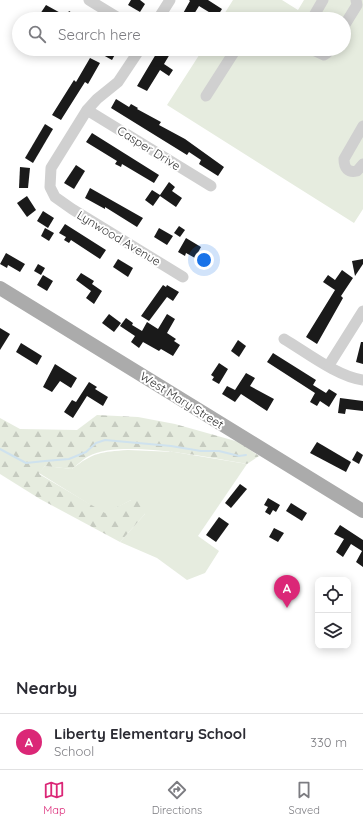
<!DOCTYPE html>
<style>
body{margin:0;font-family:Quicksand,sans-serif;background:#f7f7f7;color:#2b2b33}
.controls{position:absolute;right:12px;bottom:12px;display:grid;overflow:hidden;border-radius:8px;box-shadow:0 2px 10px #0003}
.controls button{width:36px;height:36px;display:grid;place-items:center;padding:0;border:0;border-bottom:1px solid #e1e1e2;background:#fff;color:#2b2b33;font:20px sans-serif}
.you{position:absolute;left:204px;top:260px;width:14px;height:14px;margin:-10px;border:3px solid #fff;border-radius:50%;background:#1a73e8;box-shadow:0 0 0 6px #1a73e833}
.badge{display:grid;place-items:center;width:26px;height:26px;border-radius:50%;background:#db2777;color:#fff;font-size:13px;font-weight:700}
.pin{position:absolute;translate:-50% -33px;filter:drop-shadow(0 1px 2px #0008)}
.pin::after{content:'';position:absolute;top:21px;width:14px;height:12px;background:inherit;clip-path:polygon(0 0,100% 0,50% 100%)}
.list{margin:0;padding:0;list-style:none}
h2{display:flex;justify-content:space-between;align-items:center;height:52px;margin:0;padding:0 16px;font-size:17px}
h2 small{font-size:13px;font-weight:400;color:#7c7c81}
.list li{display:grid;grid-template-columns:26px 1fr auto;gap:12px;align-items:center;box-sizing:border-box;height:56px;padding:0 16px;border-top:1px solid #e1e1e2}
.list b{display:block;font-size:15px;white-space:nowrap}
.list p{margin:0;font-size:13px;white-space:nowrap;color:#7c7c81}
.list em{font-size:13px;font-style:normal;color:#7c7c81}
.icon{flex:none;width:22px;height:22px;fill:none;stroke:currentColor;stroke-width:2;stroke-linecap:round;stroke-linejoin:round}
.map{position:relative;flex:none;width:363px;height:661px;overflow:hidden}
.search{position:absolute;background:#fff;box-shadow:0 2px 10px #0003;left:12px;right:12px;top:12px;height:44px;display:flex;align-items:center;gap:10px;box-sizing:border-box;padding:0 14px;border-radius:22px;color:#7c7c81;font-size:15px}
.sheet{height:108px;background:#fff}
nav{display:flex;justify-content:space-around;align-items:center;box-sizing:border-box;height:56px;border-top:1px solid #e1e1e2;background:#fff;font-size:11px;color:#7c7c81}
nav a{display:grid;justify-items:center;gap:2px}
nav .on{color:#db2777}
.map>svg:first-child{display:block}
.grass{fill:#e6ecdf}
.forest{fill:url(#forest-firs)}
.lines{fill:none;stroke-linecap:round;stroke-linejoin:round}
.stream{stroke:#cfe2ee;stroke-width:2}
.building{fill:#1a1a1a}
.minor{stroke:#d0d0d0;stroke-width:11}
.major{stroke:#ababab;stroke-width:14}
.labels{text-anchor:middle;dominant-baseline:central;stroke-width:4;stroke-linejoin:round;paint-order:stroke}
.street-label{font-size:12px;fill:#333;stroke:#fff}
</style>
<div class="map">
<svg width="363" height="661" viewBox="0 0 363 661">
<defs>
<pattern id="forest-firs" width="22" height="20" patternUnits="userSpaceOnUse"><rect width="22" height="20" fill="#e6ecdf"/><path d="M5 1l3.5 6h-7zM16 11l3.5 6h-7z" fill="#c6cbc0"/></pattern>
</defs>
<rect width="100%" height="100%" fill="#fff"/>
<g class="grass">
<path d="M233 0H282L298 10 304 0H363V209L354 223 167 105 203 49H344V19H221Z"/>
<path d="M128 450 174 452 247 464 198 536 219 551 205 573 187 580 157 558 120 542 145 514 131 500 105 514 39 473 45 466 72 469C94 452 101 452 128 450Z"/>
</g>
<path class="forest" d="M97 415 138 417 175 424 239 442 259 456 247 464C210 458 122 439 89 456 83 459 77 465 72 469L45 466 39 474 105 513 131 500H142L145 514 120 542 40 499 0 474V418L20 429 77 430Z"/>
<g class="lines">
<path class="stream" d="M0 449 26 463 45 461 69 459 86 452 96 443 105 440 171 446 201 451H219L239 456 246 455"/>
</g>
<g class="building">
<path d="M131 0H140L145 4 140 12 128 5Z"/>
<path d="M189 0H208L222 9 217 17 199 6 191 19H184L181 17 190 1Z"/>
<path d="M46 5 66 16 69 11 82 19H48L40 14Z"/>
<path d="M107 49H118L112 60 103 55Z"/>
<path d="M159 49H173L164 64 173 70 169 76 160 70 147 91 137 86Z"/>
<path d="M90 58 100 63 88 84 85 82 61 120 52 115 74 80 76 82Z"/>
<path d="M116 99 129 107 131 104 138 108 137 109 161 122 159 125 185 139 224 167 218 176 199 164 201 160 189 152 187 155 111 108Z"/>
<path d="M45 124 53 129 33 163 25 158Z"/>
<path d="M92 133 159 175 154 183 122 164 121 167 115 164 117 161 86 142Z"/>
<path d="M76 165 85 171 74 189 64 183Z"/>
<path d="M20 167 30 168 28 188H19Z"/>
<path d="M169 182 175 187 172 191 182 198 176 207 160 196 153 206 145 200 152 190 160 195Z"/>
<path d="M90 188 143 218 137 227 105 207V209L85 198Z"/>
<path d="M27 196 36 210 27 217 17 203Z"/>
<path d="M43 211 54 218 48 228 37 221Z"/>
<path d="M65 224 106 250 100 259 71 240 69 243 64 240 66 237 59 233Z"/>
<path d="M179 226 185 230 180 237 174 233Z"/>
<path d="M45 228 54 233 49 241 41 236Z"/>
<path d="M159 228 173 236 167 245 154 237Z"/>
<path d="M186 238 201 247 195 258 186 253 185 256 178 252Z"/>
<path d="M6 253 25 264 20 272 8 265 7 268 0 264Z"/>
<path d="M118 259 133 268 128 277 113 267Z"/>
<path d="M363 259V264L355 276 352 261Z"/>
<path d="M38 264 45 268 41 275 34 271Z"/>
<path d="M342 270 353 278 341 296 343 298 317 344 306 337 335 290 323 282 328 275 335 280Z"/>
<path d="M81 273 94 281 92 284 102 291 94 304 86 298 91 291 76 280Z"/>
<path d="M43 275 53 281 47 291 37 285Z"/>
<path d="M163 285 166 287 167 285 179 292 173 301 167 297 149 321 141 316Z"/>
<path d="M109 314 121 323 114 332 102 323Z"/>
<path d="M167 314 175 319 167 333 176 339 174 341 180 345 173 356 161 349 159 351 143 342 139 348 131 342 135 336 120 326 126 318 133 323 132 325 142 331 147 322 158 329Z"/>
<path d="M0 328 10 334 0 350Z"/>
<path d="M238 340 246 346 239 357 231 351Z"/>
<path d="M361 342H363V364L356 362Z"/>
<path d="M21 343 42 356 37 365 16 352Z"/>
<path d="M273 353 316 380 313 385 326 393 329 389 337 394 329 407 320 401 317 406 310 402 315 393 267 362Z"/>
<path d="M219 363 228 369 219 384 212 380 214 377 211 375Z"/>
<path d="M55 364 77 378 71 388 60 381 52 392 43 387Z"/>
<path d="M246 373 255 378 250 386 274 399 267 411 241 394 235 402 222 394 227 386 235 390Z"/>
<path d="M89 382 97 387 95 389 108 397 103 406 87 396 73 418 64 412 72 400 76 402Z"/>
<path d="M340 398 363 401V411L346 409 345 414 338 413Z"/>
<path d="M317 442 351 462 346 472 310 453Z"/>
<path d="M357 451 363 455 359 464 352 460Z"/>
<path d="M240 484 247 489 231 508 225 503Z"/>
<path d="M268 498 280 505 276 512 273 510 270 515 265 512 268 507 264 505Z"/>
<path d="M291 503 307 513 302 521 286 511Z"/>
<path d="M219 517 229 524 216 542 206 535Z"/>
<path d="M340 525 363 540V567L356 562 362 551 351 544 343 557 336 552 344 539 334 534Z"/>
<path d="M274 528 284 533 278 542 269 537Z"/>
</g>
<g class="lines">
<g class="minor">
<path d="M89 0 120 19"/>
<path d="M158 19 170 0"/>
<path d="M312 19 323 0"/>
<path d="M344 26 357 5 356 0"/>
<path d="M140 49 118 82 97 99 87 110 51 168 50 187 55 197 72 209 183 277"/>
<path d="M311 49 324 55 327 53 330 49"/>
<path d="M206 96 236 49"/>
<path d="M87 110 211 186"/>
<path d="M363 126 344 159C344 168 348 173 357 171L363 164"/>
<path d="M284 339C306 352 338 377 363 380"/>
<path d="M329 365 363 311"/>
</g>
<path class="major" d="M0 288 363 511"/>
</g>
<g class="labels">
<g class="street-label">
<text transform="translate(149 148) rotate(32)">Casper Drive</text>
<text transform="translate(119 238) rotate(31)">Lynwood Avenue</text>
<text transform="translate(182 400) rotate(32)">West Mary Street</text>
</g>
</g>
</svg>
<div class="controls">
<button><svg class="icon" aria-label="locate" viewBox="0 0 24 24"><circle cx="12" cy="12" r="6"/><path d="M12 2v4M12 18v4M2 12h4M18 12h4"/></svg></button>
<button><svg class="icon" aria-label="layers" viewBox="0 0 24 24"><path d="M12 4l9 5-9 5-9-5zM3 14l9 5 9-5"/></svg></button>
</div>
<div class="you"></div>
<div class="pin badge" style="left:287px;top:608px">A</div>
<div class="search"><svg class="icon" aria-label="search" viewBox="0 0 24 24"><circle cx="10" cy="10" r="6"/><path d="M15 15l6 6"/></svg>Search here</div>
</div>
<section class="sheet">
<h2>Nearby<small></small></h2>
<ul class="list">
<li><span class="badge">A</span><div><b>Liberty Elementary School</b><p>School</p></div><em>330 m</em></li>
</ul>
</section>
<nav>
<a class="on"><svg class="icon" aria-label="map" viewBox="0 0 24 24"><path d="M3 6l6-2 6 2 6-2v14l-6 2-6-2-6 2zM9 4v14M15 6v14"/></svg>Map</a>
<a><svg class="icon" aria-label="directions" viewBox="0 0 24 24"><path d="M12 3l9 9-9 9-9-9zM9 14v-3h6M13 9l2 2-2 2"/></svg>Directions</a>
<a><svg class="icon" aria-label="saved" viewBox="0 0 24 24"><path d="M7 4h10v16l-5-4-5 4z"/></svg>Saved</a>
</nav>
